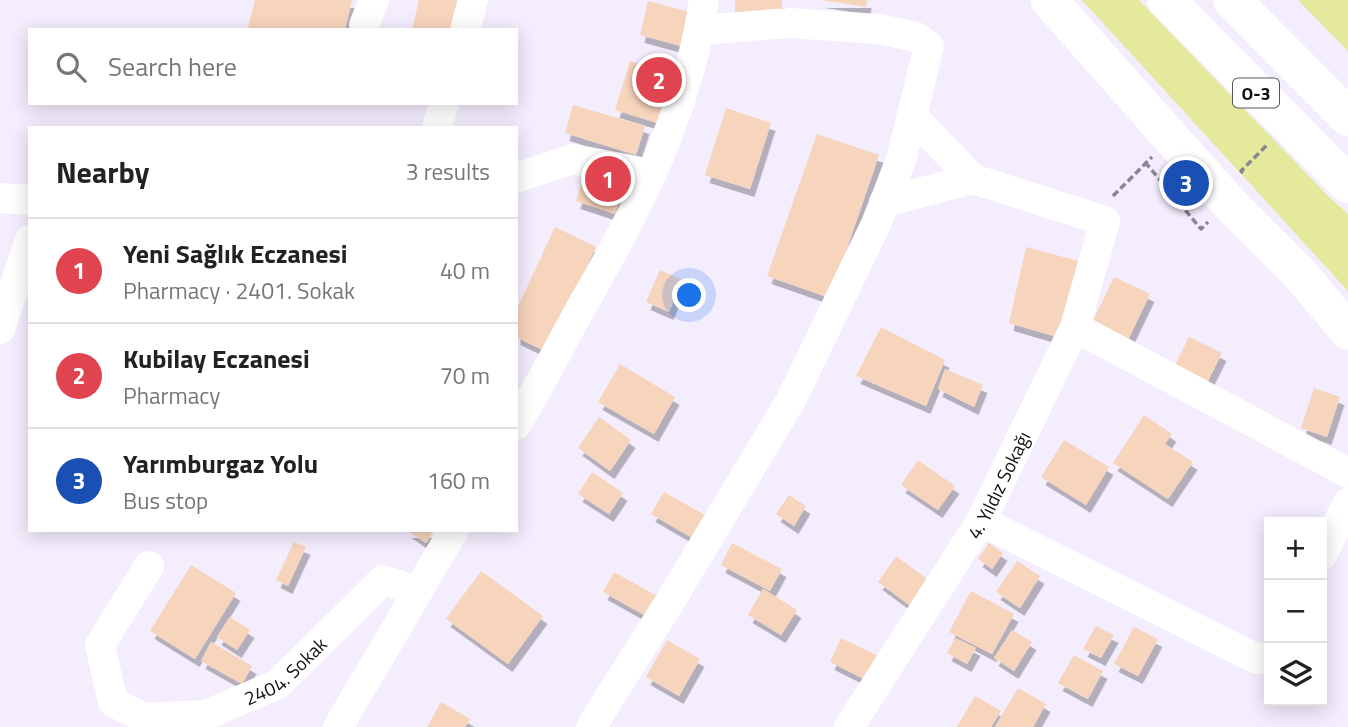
<!DOCTYPE html>
<meta charset="utf-8">
<style>
body{margin:0;font-family:"Titillium Web",sans-serif;background:#f2f2f2;color:#222}
.controls{position:absolute;right:21px;bottom:21px;display:grid;overflow:hidden;border-radius:0px;box-shadow:0 4px 18px #0003}
.controls button{width:63px;height:63px;display:grid;place-items:center;padding:0;border:0;border-bottom:2px solid #e0e0e0;background:#fff;color:#222;font:35px sans-serif}
.you{position:absolute;left:690px;top:296px;width:24px;height:24px;margin:-18px;border:5px solid #fff;border-radius:50%;background:#1a73e8;box-shadow:0 0 0 10px #1a73e833}
.badge{display:grid;place-items:center;width:46px;height:46px;border-radius:50%;background:#705628;color:#fff;font-size:23px;font-weight:700}
.pin{position:absolute;translate:-50% -50%;border:4px solid #fff;box-shadow:0 2px 7px #0006}
.list{margin:0;padding:0;list-style:none}
h2{display:flex;justify-content:space-between;align-items:center;height:91px;margin:0;padding:0 28px;font-size:30px}
h2 small{font-size:23px;font-weight:400;color:#767676}
.list li{display:grid;grid-template-columns:46px 1fr auto;gap:21px;align-items:center;box-sizing:border-box;height:105px;padding:0 28px;border-top:2px solid #e0e0e0}
.list b{display:block;font-size:26px;white-space:nowrap}
.list p{margin:0;font-size:23px;white-space:nowrap;color:#767676}
.list em{font-size:23px;font-style:normal;color:#767676}
.icon{flex:none;width:38px;height:38px;fill:none;stroke:currentColor;stroke-width:2;stroke-linecap:round;stroke-linejoin:round}
.map{position:relative;flex:none;width:1348px;height:727px;overflow:hidden}
.search{position:absolute;background:#fff;box-shadow:0 4px 18px #0003;left:28px;top:28px;width:490px;height:77px;display:flex;align-items:center;gap:18px;box-sizing:border-box;padding:0 24px;border-radius:0px;color:#767676;font-size:26px}
.panel{position:absolute;background:#fff;box-shadow:0 4px 18px #0003;left:28px;top:126px;width:490px;height:406px;border-radius:0px}
.map>svg:first-child{display:block}
.green{fill:#e4e99b}
.building{fill:#f7d4bc;filter:url(#shadow)}
.lines{fill:none;stroke-linecap:round;stroke-linejoin:round}
.path{stroke:#8a8591;stroke-width:3.5;stroke-dasharray:7 3.5;stroke-linecap:butt}
.minor{stroke:#fff;stroke-width:30}
.major{stroke:#fff;stroke-width:37}
.highway{stroke:#fff;stroke-width:38}
.labels{text-anchor:middle;dominant-baseline:central;stroke-width:6;stroke-linejoin:round;paint-order:stroke}
.shield{fill:#fefefe;stroke:#59575c;stroke-width:2}
.shield-label{font-size:18px;font-weight:bold;fill:#120f16}
.street-label{font-size:19px;fill:#120f16;stroke:#fefefe}
</style>
<div class="map">
<svg width="1348" height="727" viewBox="0 0 1348 727">
<defs>
<filter id="shadow"><feDropShadow dx="4.5" dy="8" stdDeviation="0" flood-color="#0004"/></filter>
</defs>
<rect width="100%" height="100%" fill="#f4edfe"/>
<g class="green">
<path d="M1082 0H1139L1329 197 1348 214V291Z"/>
<path d="M1298 0H1348V51Z"/>
</g>
<g class="building">
<path d="M255 0H352L345 30H257L248 28Z"/>
<path d="M419 0H458L451 30H412Z"/>
<path d="M735 0H782L781 21 735 20Z"/>
<path d="M821 0H867L866 7Z"/>
<path d="M648 1 690 12 681 46 640 35Z"/>
<path d="M630 61 679 76 664 125 615 110Z"/>
<path d="M573 105 645 126 636 155 565 133Z"/>
<path d="M726 108 771 123 750 189 705 175Z"/>
<path d="M817 134 879 155 830 298 767 276Z"/>
<path d="M585 172 624 185 615 214 576 201Z"/>
<path d="M555 227 596 247 547 352 516 337V311Z"/>
<path d="M1026 247 1082 262 1057 337 1009 323Z"/>
<path d="M660 270 682 280 669 312 646 302Z"/>
<path d="M1114 277 1150 294 1126 344 1090 327Z"/>
<path d="M881 327 945 360 926 406 856 376Z"/>
<path d="M1189 337 1222 353 1208 381 1175 365Z"/>
<path d="M620 364 675 397 654 434 598 402Z"/>
<path d="M945 369 983 385 974 407 938 389Z"/>
<path d="M1314 388 1340 397 1327 437 1301 428Z"/>
<path d="M1144 415 1172 434 1165 444 1193 462 1168 499 1113 463Z"/>
<path d="M599 417 631 440 610 471 578 448Z"/>
<path d="M1064 440 1109 467 1086 505 1041 477Z"/>
<path d="M918 460 955 486 938 510 901 485Z"/>
<path d="M592 472 623 493 609 514 578 494Z"/>
<path d="M664 492 714 520 701 543 651 514Z"/>
<path d="M789 495 806 506 794 526 776 514Z"/>
<path d="M407 530H434L426 543Z"/>
<path d="M294 542 306 547 288 586 276 580Z"/>
<path d="M732 543 782 569 770 591 721 565Z"/>
<path d="M989 543 1003 553 992 569 978 559Z"/>
<path d="M896 556 930 581 912 607 878 582Z"/>
<path d="M1017 561 1040 576 1020 608 996 592Z"/>
<path d="M191 565 236 593 195 659 150 631Z"/>
<path d="M481 571 543 616 508 664 446 619Z"/>
<path d="M614 572 657 596 646 616 603 592Z"/>
<path d="M763 589 797 610 781 635 748 615Z"/>
<path d="M971 591 1014 614 992 654 949 632Z"/>
<path d="M230 617 250 630 237 650 217 637Z"/>
<path d="M1096 626 1114 635 1101 658 1083 649Z"/>
<path d="M1134 627 1158 639 1138 676 1114 664Z"/>
<path d="M1012 630 1032 642 1014 671 994 658Z"/>
<path d="M841 638 878 656 866 680 830 662Z"/>
<path d="M955 638 976 648 967 664 947 653Z"/>
<path d="M667 640 700 659 679 696 646 677Z"/>
<path d="M211 642 252 666 242 684 201 661Z"/>
<path d="M1074 655 1103 671 1088 699 1058 683Z"/>
<path d="M1018 688 1046 704 1033 727H995Z"/>
<path d="M975 696 1001 711 991 727H957Z"/>
<path d="M441 702 470 719 465 727H427Z"/>
</g>
<g class="lines">
<g class="path">
<path d="M1145 162 1201 229 1208 222"/>
<path d="M1243 173 1241 171 1268 144"/>
<path d="M1113 196 1152 157"/>
</g>
<g class="minor">
<path d="M364 25 374 0"/>
<path d="M465 30 473 0"/>
<path d="M912 116 973 179"/>
<path d="M437 128 444 103"/>
<path d="M516 178 573 159 651 174"/>
<path d="M0 198 30 200"/>
<path d="M1075 327 1348 473"/>
<path d="M0 329 30 240"/>
<path d="M516 425C540 385 561 344 583 304 638 210 689 109 704 0"/>
<path d="M981 521 1257 659 1269 656"/>
<path d="M1322 555 1348 503"/>
<path id="s1" d="M149 566 100 645 113 702 144 718 206 715 278 684 383 580 418 591"/>
<path d="M338 727 454 530"/>
<path d="M591 727 669 603 791 400 876 224 901 160 929 46 916 37 879 29 789 23 700 30"/>
<path id="s2" d="M849 727 981 521 1075 327 1105 221 973 179 884 202"/>
</g>
<path class="major" d="M1049 0 1172 139 1233 207 1299 273 1348 331"/>
<g class="highway">
<path d="M1166 0 1348 184"/>
<path d="M1232 0 1348 117"/>
</g>
</g>
<g class="labels">
<rect class="shield" x="1233" y="78.5" width="46" height="29" rx="5"/>
<g class="shield-label">
<text x="1256" y="93">O-3</text>
</g>
<g class="street-label">
<text stroke="none"><textPath href="#s2" startOffset="285">4. Yıldız Sokağı</textPath></text>
<text stroke="none"><textPath href="#s1" startOffset="340">2404. Sokak</textPath></text>
</g>
</g>
</svg>
<div class="controls">
<button>+</button>
<button>−</button>
<button><svg class="icon" aria-label="layers" viewBox="0 0 24 24"><path d="M12 4l9 5-9 5-9-5zM3 14l9 5 9-5"/></svg></button>
</div>
<div class="you"></div>
<div class="pin badge" style="left:608px;top:179px;background:#e0444e">1</div>
<div class="pin badge" style="left:659px;top:80px;background:#e0444e">2</div>
<div class="pin badge" style="left:1186px;top:183px;background:#1a4fb4">3</div>
<div class="search"><svg class="icon" aria-label="search" viewBox="0 0 24 24"><circle cx="10" cy="10" r="6"/><path d="M15 15l6 6"/></svg>Search here</div>
<section class="panel">
<h2>Nearby<small>3 results</small></h2>
<ul class="list">
<li><span class="badge" style="background:#e0444e">1</span><div><b>Yeni Sağlık Eczanesi</b><p>Pharmacy · 2401. Sokak</p></div><em>40 m</em></li>
<li><span class="badge" style="background:#e0444e">2</span><div><b>Kubilay Eczanesi</b><p>Pharmacy</p></div><em>70 m</em></li>
<li><span class="badge" style="background:#1a4fb4">3</span><div><b>Yarımburgaz Yolu</b><p>Bus stop</p></div><em>160 m</em></li>
</ul>
</section>
</div>
